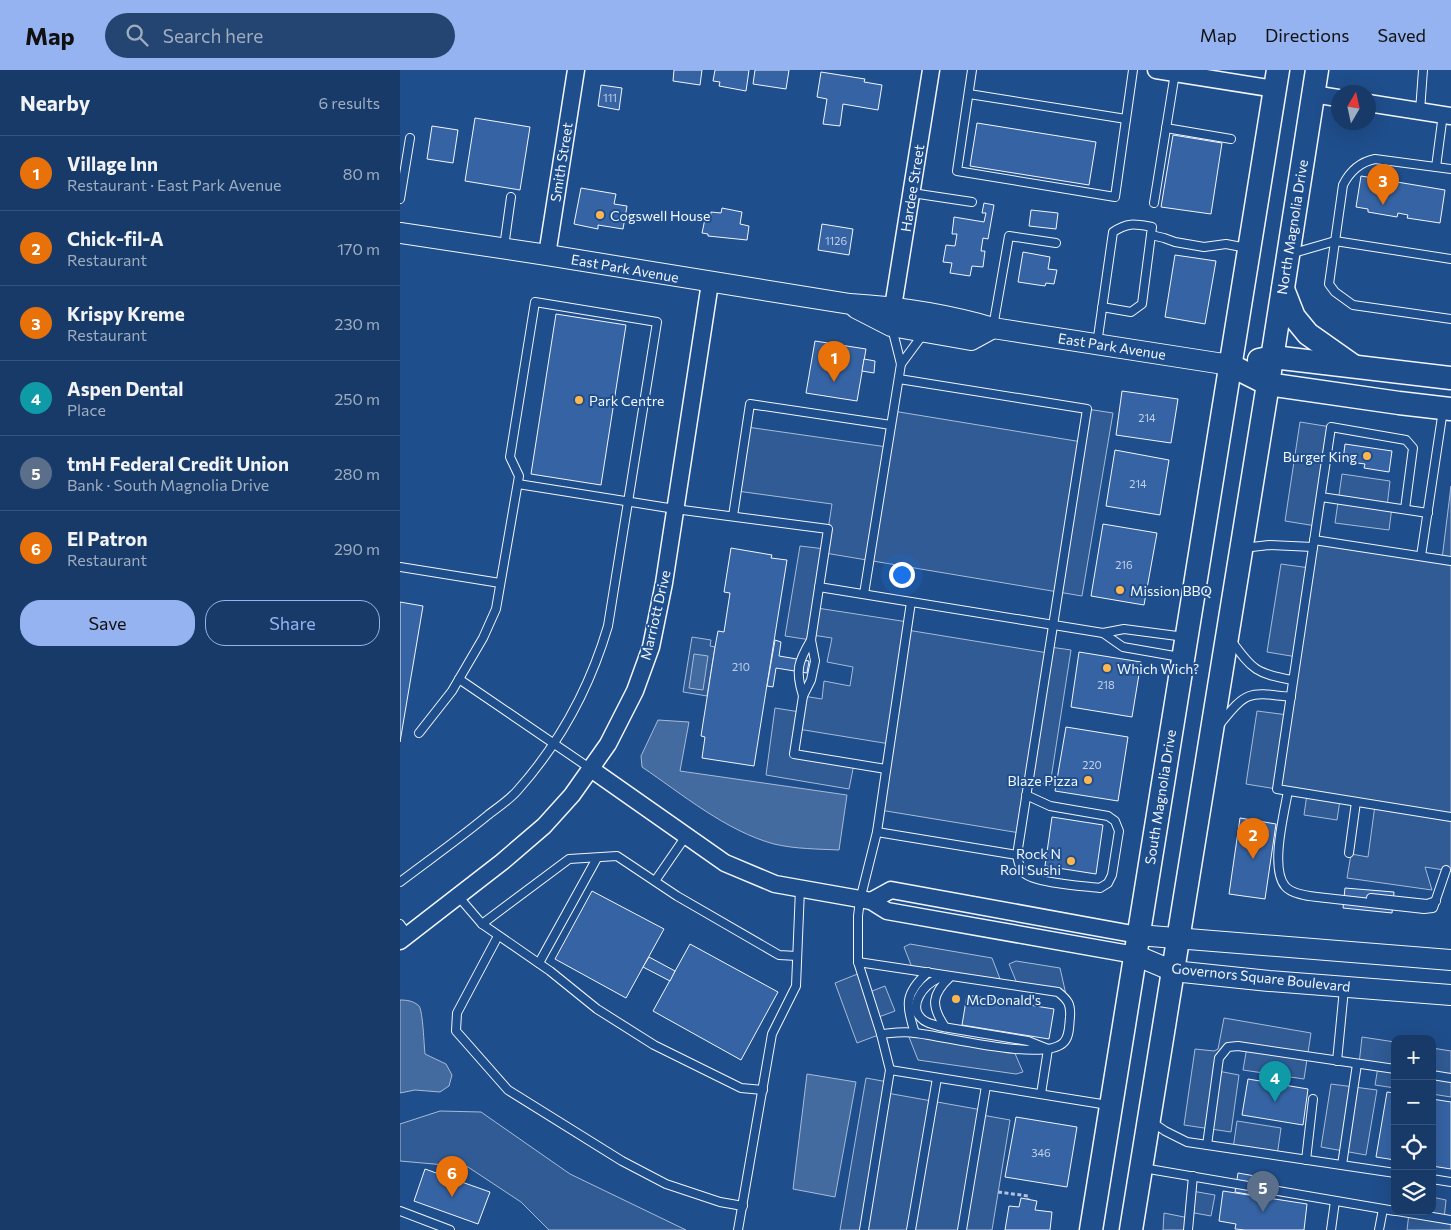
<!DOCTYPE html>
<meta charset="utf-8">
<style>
body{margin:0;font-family:Commissioner,sans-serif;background:#244571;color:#f1f3f6}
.controls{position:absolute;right:15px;bottom:15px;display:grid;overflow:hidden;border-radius:10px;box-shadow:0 5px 20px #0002}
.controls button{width:45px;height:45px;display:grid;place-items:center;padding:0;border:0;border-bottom:1px solid #36547d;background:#173a69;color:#f1f3f6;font:25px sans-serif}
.compass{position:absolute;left:931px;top:15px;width:45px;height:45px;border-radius:50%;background:#173a69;box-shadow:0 5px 20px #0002;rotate:9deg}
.you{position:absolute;left:501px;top:504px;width:18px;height:18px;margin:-12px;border:4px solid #fff;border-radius:50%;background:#1a73e8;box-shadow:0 0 0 8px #1a73e833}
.badge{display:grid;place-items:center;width:32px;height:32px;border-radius:50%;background:#95b2f1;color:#fff;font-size:16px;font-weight:700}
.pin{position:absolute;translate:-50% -41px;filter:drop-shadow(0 1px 2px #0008)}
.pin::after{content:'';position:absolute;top:26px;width:18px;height:15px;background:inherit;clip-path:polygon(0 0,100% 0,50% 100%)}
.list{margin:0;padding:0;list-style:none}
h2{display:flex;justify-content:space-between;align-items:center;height:65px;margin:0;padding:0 20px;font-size:21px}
h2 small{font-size:16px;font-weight:400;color:#9eadc0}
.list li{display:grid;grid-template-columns:32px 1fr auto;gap:15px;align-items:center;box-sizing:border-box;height:75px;padding:0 20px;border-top:1px solid #36547d}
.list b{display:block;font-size:19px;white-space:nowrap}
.list p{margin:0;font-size:16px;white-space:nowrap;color:#9eadc0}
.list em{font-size:16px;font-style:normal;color:#9eadc0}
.actions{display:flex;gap:10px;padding:15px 20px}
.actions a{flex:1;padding:11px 0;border:1px solid #95b2f1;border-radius:20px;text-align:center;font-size:18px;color:#95b2f1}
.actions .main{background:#95b2f1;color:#111}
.icon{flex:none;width:28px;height:28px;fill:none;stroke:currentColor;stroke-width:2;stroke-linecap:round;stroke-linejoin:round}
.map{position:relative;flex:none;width:1051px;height:1160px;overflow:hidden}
header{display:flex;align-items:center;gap:30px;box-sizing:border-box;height:70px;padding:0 25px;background:#95b2f1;color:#111}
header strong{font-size:24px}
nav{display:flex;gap:28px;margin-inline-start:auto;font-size:18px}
.search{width:350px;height:45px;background:#244571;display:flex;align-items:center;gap:12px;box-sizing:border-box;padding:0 18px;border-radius:28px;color:#9eadc0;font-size:19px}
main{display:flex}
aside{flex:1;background:#173a69}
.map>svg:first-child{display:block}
.built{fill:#305b95;stroke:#a8bbd7}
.water{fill:#446ba0;stroke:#a8bbd7}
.building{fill:#3563a3;stroke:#f2f6ff}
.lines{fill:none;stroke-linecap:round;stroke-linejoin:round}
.service-casing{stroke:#f2f6ff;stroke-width:10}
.minor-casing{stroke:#f2f6ff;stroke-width:19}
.tertiary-casing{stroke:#f2f6ff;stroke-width:22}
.secondary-casing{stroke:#f2f6ff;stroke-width:25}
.path{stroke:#b3c4dc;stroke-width:3;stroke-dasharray:4 2.5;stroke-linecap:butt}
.service{stroke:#1f4e8c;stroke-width:8}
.minor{stroke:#1f4e8c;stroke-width:16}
.tertiary{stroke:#1f4e8c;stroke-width:20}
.secondary{stroke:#1f4e8c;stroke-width:22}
.poi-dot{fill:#ffb74d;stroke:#1f4e8c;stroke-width:2}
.labels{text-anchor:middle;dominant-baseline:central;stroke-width:4;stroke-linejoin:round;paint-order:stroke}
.number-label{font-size:11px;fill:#c3d1e8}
.street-label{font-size:14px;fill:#f2f6ff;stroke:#1f4e8c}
.poi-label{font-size:14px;fill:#f2f6ff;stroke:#1f4e8c;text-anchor:start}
</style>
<header>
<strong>Map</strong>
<div class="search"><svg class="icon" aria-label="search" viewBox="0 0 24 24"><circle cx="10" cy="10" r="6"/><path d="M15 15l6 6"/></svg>Search here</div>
<nav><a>Map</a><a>Directions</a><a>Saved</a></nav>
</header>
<main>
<aside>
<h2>Nearby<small>6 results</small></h2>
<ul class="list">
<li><span class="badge" style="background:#e8710a">1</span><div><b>Village Inn</b><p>Restaurant · East Park Avenue</p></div><em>80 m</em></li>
<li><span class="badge" style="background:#e8710a">2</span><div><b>Chick-fil-A</b><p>Restaurant</p></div><em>170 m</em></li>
<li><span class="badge" style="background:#e8710a">3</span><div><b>Krispy Kreme</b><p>Restaurant</p></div><em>230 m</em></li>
<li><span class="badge" style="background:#0f9aa8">4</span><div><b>Aspen Dental</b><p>Place</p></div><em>250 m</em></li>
<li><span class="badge" style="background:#5c6f8a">5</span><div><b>tmH Federal Credit Union</b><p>Bank · South Magnolia Drive</p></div><em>280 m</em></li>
<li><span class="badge" style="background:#e8710a">6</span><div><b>El Patron</b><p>Restaurant</p></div><em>290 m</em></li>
</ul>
<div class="actions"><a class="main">Save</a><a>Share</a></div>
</aside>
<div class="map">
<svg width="1051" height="1160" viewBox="0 0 1051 1160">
<rect width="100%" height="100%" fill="#1f4e8c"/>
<g class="built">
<path d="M687 339 713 343 682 526 425 483 417 538 508 552 507 560 648 583 650 577 671 580 650 715 629 711 620 763 480 740 490 674 398 659 394 684 454 694 449 719 366 705 375 638 400 642 403 626 422 629 424 611 450 616 453 597 427 592 432 568 412 565 411 570 385 566 400 476 425 479 432 434 337 421 347 357 487 377 493 341 682 372Z"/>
<path d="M900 352 931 357 916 456 885 451Z"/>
<path d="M942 404 990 411 987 437H992L989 460 935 453Z"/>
<path d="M1051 416V801L1025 797 1032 820 947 808 951 784 968 787 975 735 940 730 937 750 904 745 907 724 846 714 857 641 888 645 897 587 867 582 881 494 910 498 914 470 1042 489Z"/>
<path d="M292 567 311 570 310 576 315 577 307 626 283 622Z"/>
<path d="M510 874 592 888 602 914 513 900 504 877Z"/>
<path d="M616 891 660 898 667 929 658 922 618 916 609 894Z"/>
<path d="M460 903 467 923 485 916 495 941 476 948 481 964 457 973 435 913Z"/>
<path d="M824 948 911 963 904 1009 843 1000 847 977 838 976 823 983 818 1001 839 1005 831 1062 784 1055 795 979 814 981 818 979Z"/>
<path d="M507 962 613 979 623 1002 616 1004 518 990Z"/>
<path d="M962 967 995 972V1018L975 1015 978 997 959 994Z"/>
<path d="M1032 978 1051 981V1027L1032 1024Z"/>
<path d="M466 1008 488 1012 487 1023 582 1040V1045L610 1050 592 1160H440Z"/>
<path d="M931 1014 977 1020 966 1085 921 1077Z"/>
<path d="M40 1041 81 1042 170 1104 286 1160H149L121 1132 68 1097 0 1091V1054Z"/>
<path d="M837 1051 881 1058 877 1086 833 1079Z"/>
<path d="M792 1121 815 1125 811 1146 789 1142Z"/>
<path d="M1032 1127 1046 1130 1044 1149 1051 1150V1160H1007L1009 1143 997 1141H1032Z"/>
<path d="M764 1143 789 1148 788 1160H763Z"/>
</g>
<g class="water">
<path d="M294 584 308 586 303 620 289 618Z"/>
<path d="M258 650 289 652 280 701 447 725 439 780C418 779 395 779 374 774 326 761 282 724 242 697L241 686Z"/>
<path d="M0 930C7 930 14 931 19 936 23 941 24 976 25 984L46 994 52 1005 49 1016 40 1022 15 1020 0 1023Z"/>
<path d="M407 1004 456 1012 435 1127 393 1119Z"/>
</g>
<g class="building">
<path d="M274 0H302L300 15 273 11Z"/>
<path d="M315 0H349L346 21 319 16 320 12 313 11Z"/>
<path d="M355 0H389L386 19 353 14Z"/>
<path d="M421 2 465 9 464 12 482 15 478 40 443 34 440 56 423 54 427 29 417 27Z"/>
<path d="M201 15 222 18 219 40 198 36Z"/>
<path d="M75 48 130 57 120 120 65 111Z"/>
<path d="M577 53 696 72 689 115 570 96Z"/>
<path d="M32 56 58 60 53 93 27 89Z"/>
<path d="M773 65 822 73 811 144 761 137Z"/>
<path d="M961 106 1045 120 1040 153 1007 148 1008 145 998 143 997 147 968 142V139L956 137Z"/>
<path d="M181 118 216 124 214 134 227 136 223 159 198 155V159L174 154Z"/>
<path d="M584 133 594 135 588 169 583 168 581 181H585L583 197 572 196 570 206 550 203 552 193 543 192 546 175 555 176 557 164H552L554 147 584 152 586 143H582Z"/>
<path d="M322 138 342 142 340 154 349 156 347 170 308 166V164L302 163 305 149 310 150 311 142 321 143Z"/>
<path d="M631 140 658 143 656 159 629 156Z"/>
<path d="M422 154 453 159 449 185 418 180Z"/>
<path d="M623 182 650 187 648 199 657 200 654 214 646 213 645 216 618 212Z"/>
<path d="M775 185 816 191 805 254 765 247Z"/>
<path d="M156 244 226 255 201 415 131 404Z"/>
<path d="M415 271 466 279 457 331 406 323Z"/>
<path d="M464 289 475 291 474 303 462 301Z"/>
<path d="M722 321 778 329 771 373 716 365Z"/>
<path d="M945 374 992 381 989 402 964 398 965 394 943 391Z"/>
<path d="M715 380 769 390 760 445 706 436Z"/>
<path d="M703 454 757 463 744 535 691 526Z"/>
<path d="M331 478 372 485 371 488 387 490 354 696 302 688 305 667 301 666 315 577 318 561 324 562 330 523 324 522Z"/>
<path d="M0 532 23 536 0 672Z"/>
<path d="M375 570 381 572 379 586 409 591 407 603 376 598 373 617 367 616Z"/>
<path d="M679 582 741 592 732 647 671 637Z"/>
<path d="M666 657 728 667 718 731 655 721Z"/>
<path d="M652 747 703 755 696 804 645 796Z"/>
<path d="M840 748 876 754 865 829 829 824Z"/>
<path d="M945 818 994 822 992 843 943 838Z"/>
<path d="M192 821 264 859 226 928 155 889Z"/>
<path d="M290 874 378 922 341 990 253 941Z"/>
<path d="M249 887 275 901 270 911 243 897Z"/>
<path d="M567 925 654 939 649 969 562 955Z"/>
<path d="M848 1009 908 1019 903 1055 842 1045Z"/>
<path d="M987 1022 995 1023V1090L976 1087Z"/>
<path d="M1032 1029 1051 1032V1099L1032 1096Z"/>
<path d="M616 1047 677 1057 667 1117 605 1107Z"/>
<path d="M25 1099 90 1122 78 1154 14 1131Z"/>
<path d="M838 1103 872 1109 869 1128 835 1122Z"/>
<path d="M823 1121 907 1134 904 1160H845L835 1159 836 1154 819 1151Z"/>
<path d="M621 1128 637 1131 635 1140 652 1142 650 1160H605L609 1136 619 1137Z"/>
</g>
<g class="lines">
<defs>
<g id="service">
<path d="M572 0 557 101 715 127 733 0"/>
<path d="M569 24 726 49"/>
<path d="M1020 41 1023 0"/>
<path d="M766 58 831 69"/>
<path d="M1036 97 1043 44"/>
<path d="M1051 99 975 89C960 92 950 101 943 115L929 214 935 222 953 235 1051 249"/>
<path d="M512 123 572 132"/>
<path d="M0 129 10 68"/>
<path d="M754 133 775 3"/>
<path d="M751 165 764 168 775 172 804 177 826 174 847 178"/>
<path d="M104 177 111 127"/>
<path d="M890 184 935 171 1051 189"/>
<path d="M593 257 609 166 656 173"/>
<path d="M697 274 713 162C728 152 735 154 752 157L742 234 731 242 702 237"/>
<path d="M501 294 524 263"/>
<path d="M499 309 687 339 617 785C618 791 619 798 624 803 634 813 684 816 700 818L708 813 712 805 719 761 715 751 708 746 650 736 626 725"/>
<path d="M118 414 275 439 428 459 411 570 415 591 411 610 403 626 394 684 486 699"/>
<path d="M921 427 1028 443"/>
<path d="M1005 439 1013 378 1006 370 931 357 877 719 1051 747"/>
<path d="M333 446 350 334 491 355"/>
<path d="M914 470 1051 491"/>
<path d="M843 478 869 475 913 477"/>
<path d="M1021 486 1043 340"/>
<path d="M0 497 100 513"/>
<path d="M419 517 703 563 724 559 785 567"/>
<path d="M464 524 501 294 492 258"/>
<path d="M703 563 723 577 780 587"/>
<path d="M831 570C852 600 857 604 893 610"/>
<path d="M59 609 191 699"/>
<path d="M403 626C395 600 398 592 411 570"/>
<path d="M820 654C847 620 849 622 891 627"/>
<path d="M888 721C884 744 870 798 885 816 891 824 908 826 917 827L1024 839 1033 838 1046 800"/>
<path d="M477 762 617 785"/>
<path d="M949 783 956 732"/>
<path d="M255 811 286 766"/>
<path d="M0 812C29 790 59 769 88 745 97 738 109 730 117 721 160 673 190 617 208 556L257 252 135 232 110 387 119 406 96 539 83 568 52 621 19 663"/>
<path d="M58 826 82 854 150 901 197 939 254 975 341 1018 363 1020"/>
<path d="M971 828 1027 834 1036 831"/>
<path d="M0 854 8 865"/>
<path d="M82 854 169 789 217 786 277 826 379 885 397 886"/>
<path d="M98 866 57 943 56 961 108 1020 222 1091 266 1114 320 1132 343 1136"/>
<path d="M458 892 658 922C668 930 671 934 670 947 669 955 670 967 663 973 642 992 545 966 515 963 504 961 492 963 481 964"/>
<path d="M139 893 197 788"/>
<path d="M549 906C545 907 540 908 537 909 524 915 508 935 521 948 526 954 536 955 543 957L628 971 648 979 641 1024"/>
<path d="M545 957C531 936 531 925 550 907"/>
<path d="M515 963C505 934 505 923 528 902"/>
<path d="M937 991 944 919"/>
<path d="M490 1000 708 1035"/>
<path d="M1032 1005 1051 1008"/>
<path d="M752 1052 765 1061 787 1072 995 1103"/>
<path d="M807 1075 819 988 828 977 838 976 995 999"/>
<path d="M906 1090 913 1029"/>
<path d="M942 1095 957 994"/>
<path d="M743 1098 995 1141"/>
<path d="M1032 1109 1051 1112"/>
<path d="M0 1141 50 1160"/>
<path d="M997 1141 1051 1150"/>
<path d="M338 1160 372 964 396 916 400 819"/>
<path d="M464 1160 490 1000 481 964 458 892V846L460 830 477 762 511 532"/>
<path d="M511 1160 537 1008"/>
<path d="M562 1160 586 1016"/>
<path d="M788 1160 793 1106"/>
<path d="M931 1160 935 1131"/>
<path d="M979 1160 983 1139"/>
</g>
<g id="minor">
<path d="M756 0 875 19"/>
<path d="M913 24 938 28"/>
<path d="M968 33 1051 46"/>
<path d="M147 185 176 0"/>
<path d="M493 237 531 0"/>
<path d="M191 699 325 793 375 814 471 831 487 841 735 885"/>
<path d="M471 831 491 820 738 865"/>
<path d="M0 871 102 792 144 756 172 725 208 674 235 621 251 577 264 513 310 213"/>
</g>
<g id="tertiary">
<path d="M0 163 147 185 450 234C499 237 546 244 593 258L830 295"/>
<path d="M456 238 491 256 571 270 593 258"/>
<path d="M738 865 1051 890"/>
<path d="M735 885 773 901 869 911 1051 925"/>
</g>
<g id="secondary">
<path d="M883 219 894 247 908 264 952 295"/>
<path d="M859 290 873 287 1051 308"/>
<path d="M830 295 868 314 999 333 1051 339"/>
<path d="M691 1160 878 0"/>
<path d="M731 1160 868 314 917 0"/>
</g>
</defs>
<use href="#service" class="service-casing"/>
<use href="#minor" class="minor-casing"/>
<use href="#tertiary" class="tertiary-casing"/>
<use href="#secondary" class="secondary-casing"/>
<path class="path" d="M598 1122 628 1126V1129"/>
<use href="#service" class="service"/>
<use href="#minor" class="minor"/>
<use href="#tertiary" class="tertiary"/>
<use href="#secondary" class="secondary"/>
</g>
<g class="poi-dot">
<circle cx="200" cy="145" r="5"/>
<circle cx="179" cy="330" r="5"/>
<circle cx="967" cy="386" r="5"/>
<circle cx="720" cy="520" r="5"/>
<circle cx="707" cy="598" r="5"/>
<circle cx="688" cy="710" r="5"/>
<circle cx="671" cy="791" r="5"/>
<circle cx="556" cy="929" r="5"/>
</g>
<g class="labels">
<g class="number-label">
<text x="210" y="27">111</text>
<text x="436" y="170">1126</text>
<text x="747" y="347">214</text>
<text x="738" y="413">214</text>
<text x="724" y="494">216</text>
<text x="341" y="596">210</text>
<text x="706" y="614">218</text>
<text x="692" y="694">220</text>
<text x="641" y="1082">346</text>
</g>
<g class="street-label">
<text transform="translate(161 92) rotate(-81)">Smith Street</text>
<text transform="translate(512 118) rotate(-81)">Hardee Street</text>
<text transform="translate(892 157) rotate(-81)">North Magnolia Drive</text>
<text transform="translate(225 198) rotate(10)">East Park Avenue</text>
<text transform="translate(712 276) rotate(9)">East Park Avenue</text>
<text transform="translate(255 545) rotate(-77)">Marriott Drive</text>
<text transform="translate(760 727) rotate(-81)">South Magnolia Drive</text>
<text transform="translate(861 907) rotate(6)">Governors Square Boulevard</text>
</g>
<g class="poi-label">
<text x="210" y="145">Cogswell House</text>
<text x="189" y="330">Park Centre</text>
<text x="957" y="386" text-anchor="end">Burger King</text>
<text x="730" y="520">Mission BBQ</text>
<text x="717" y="598">Which Wich?</text>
<text x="678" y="710" text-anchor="end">Blaze Pizza</text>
<text x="661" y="783" text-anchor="end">Rock N<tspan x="661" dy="16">Roll Sushi</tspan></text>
<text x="566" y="929">McDonald's</text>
</g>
</g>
</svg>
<div class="controls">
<button>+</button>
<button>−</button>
<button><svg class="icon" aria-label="locate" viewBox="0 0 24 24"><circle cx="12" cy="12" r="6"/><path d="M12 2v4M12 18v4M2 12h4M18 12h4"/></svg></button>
<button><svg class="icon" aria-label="layers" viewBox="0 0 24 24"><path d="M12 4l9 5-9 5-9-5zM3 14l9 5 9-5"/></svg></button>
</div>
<svg class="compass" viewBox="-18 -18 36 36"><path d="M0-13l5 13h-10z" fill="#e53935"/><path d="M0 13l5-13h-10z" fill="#9eadc0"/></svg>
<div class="you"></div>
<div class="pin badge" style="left:434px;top:312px;background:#e8710a">1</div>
<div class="pin badge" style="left:853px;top:789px;background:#e8710a">2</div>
<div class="pin badge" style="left:983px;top:135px;background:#e8710a">3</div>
<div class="pin badge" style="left:875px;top:1032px;background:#0f9aa8">4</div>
<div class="pin badge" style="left:863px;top:1142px;background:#5c6f8a">5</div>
<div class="pin badge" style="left:52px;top:1127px;background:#e8710a">6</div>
</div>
</main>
